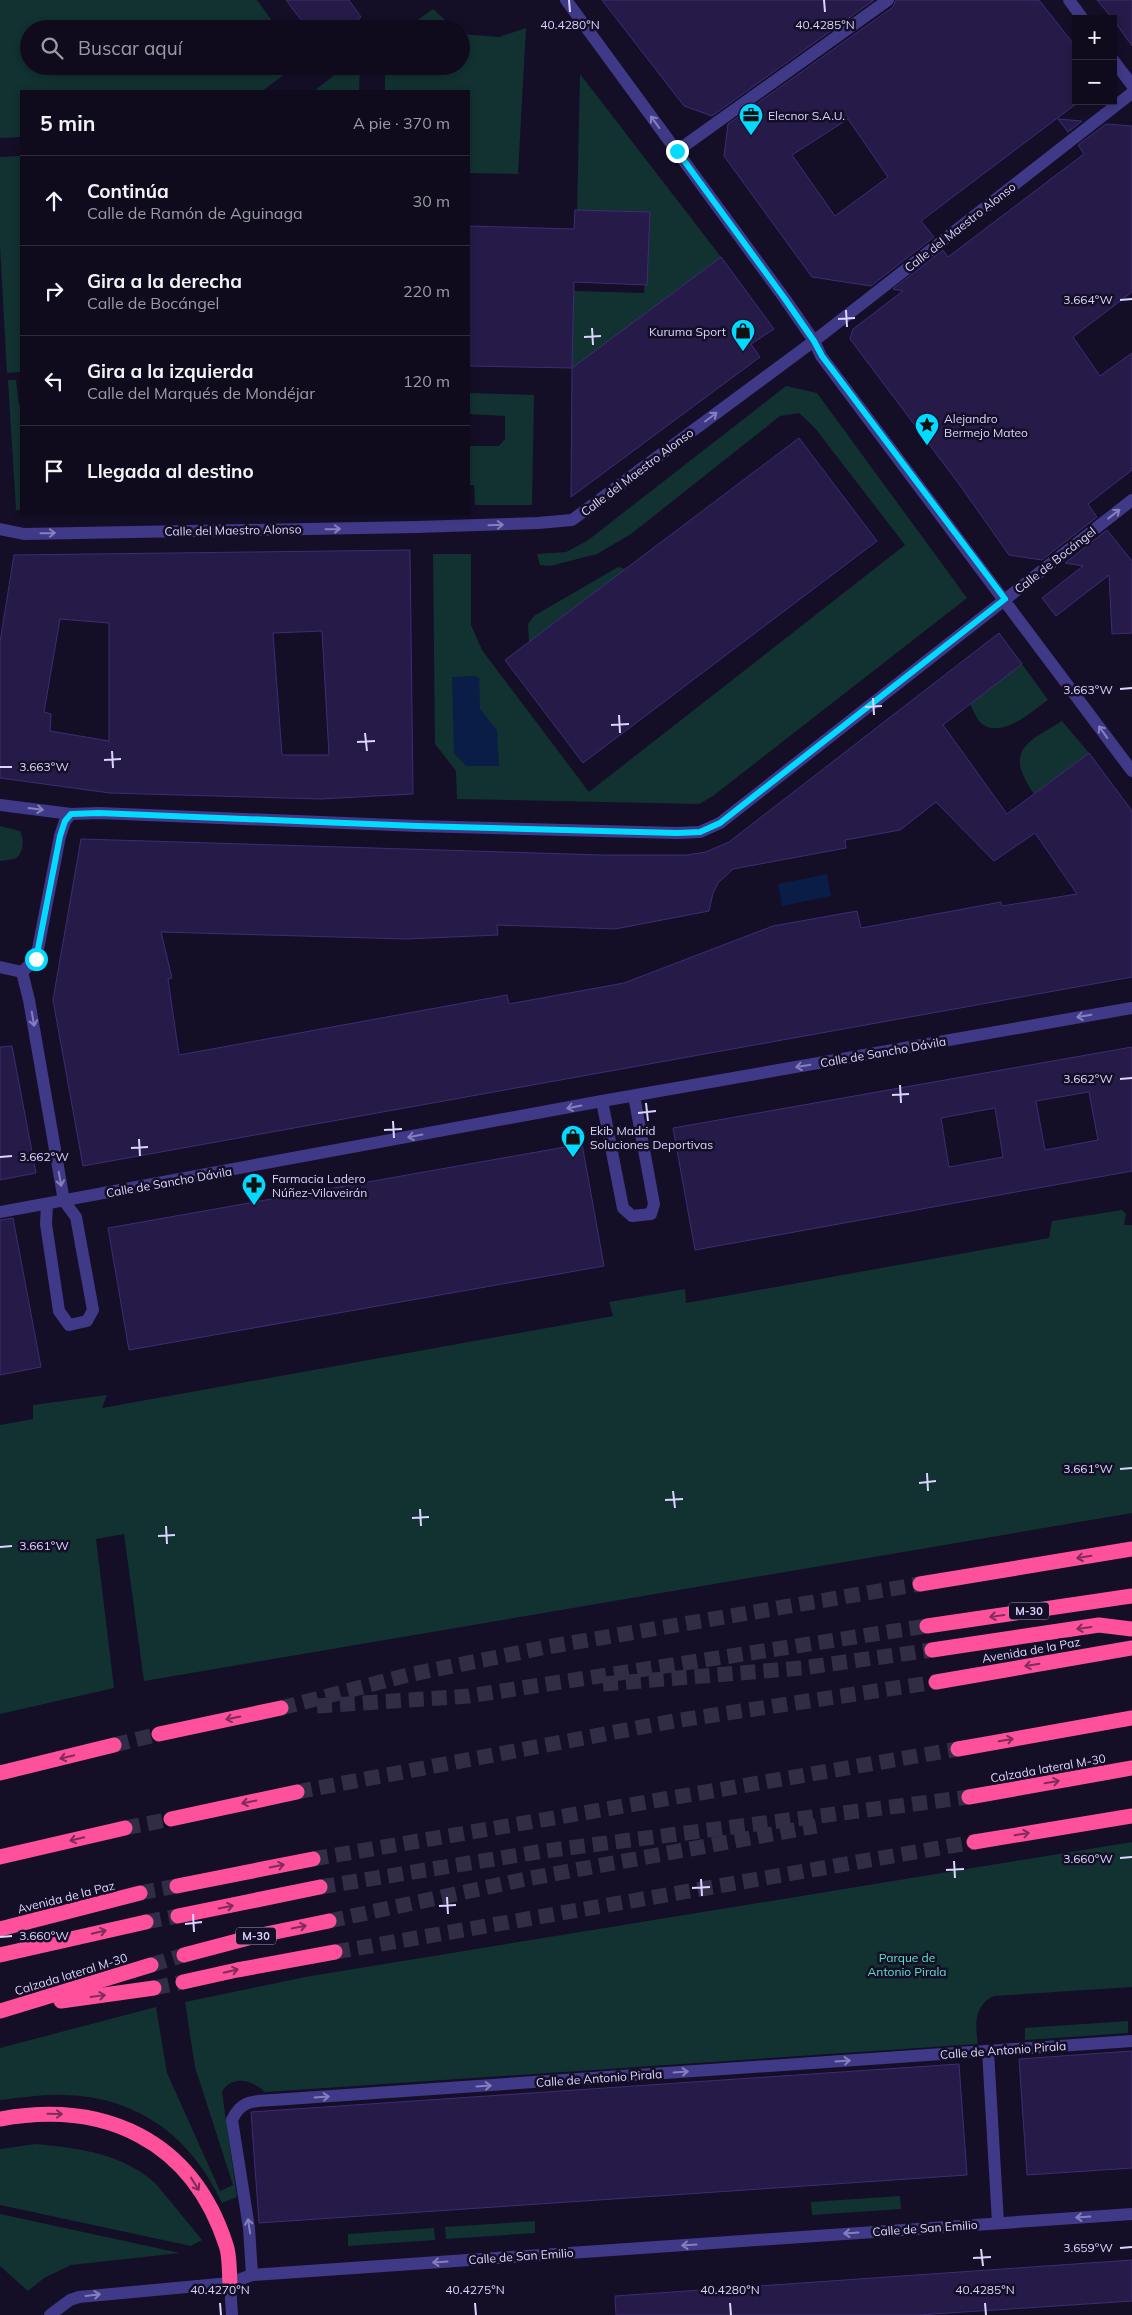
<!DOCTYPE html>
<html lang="es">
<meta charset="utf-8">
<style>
body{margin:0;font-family:Mulish,sans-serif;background:#1d192a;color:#f1f3f6}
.controls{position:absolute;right:15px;top:15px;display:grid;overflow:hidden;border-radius:0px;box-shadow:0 2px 8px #0003}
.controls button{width:45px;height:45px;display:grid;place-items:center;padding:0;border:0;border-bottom:1px solid #2f2b3b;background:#0f0b1d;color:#f1f3f6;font:25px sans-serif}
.stop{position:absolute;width:15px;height:15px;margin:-11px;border:4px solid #01dbff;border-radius:50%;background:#fff}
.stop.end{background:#01dbff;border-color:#fff;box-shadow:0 1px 5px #0008}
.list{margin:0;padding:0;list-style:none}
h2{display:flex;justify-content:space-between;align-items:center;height:65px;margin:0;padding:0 20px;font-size:21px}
h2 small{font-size:16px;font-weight:400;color:#9b9ba4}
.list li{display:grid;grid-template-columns:32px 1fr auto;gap:15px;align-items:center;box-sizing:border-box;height:90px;padding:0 20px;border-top:1px solid #2f2b3b}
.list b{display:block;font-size:19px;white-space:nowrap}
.list p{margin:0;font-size:16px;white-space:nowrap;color:#9b9ba4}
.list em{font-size:16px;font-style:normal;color:#9b9ba4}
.icon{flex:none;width:28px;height:28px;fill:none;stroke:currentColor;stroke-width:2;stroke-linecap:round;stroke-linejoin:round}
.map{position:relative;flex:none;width:1132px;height:2315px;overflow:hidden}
.search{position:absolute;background:#0f0b1d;box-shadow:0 2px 8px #0003;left:20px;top:20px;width:450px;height:55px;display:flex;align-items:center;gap:12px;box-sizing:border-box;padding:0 18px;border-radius:28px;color:#9b9ba4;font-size:19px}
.panel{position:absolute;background:#0f0b1d;box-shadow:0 2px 8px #0003;left:20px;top:90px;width:450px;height:425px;border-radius:0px}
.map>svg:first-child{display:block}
.green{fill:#123131}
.water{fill:#091d46}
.building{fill:#261b48;stroke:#3e2c75;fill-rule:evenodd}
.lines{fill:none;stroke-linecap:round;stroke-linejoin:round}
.motorway-tunnel{stroke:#322d47;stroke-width:15;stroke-dasharray:15 8;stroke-linecap:butt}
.pedestrian{stroke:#403987;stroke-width:12}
.minor{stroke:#403987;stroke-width:12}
.motorway{stroke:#ff509c;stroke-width:15}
.oneway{stroke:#867fbd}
.oneway2{stroke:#7e2c5c}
.route{stroke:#01dbff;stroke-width:6}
.ticks{fill:none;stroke:#dcd5ff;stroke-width:2}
.labels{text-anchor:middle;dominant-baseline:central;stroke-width:5;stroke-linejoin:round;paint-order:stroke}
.shield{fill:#140f27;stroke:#a09abe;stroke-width:1}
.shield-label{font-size:11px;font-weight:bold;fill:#dcd5ff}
.poi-label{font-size:12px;fill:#dcd5ff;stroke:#140f27;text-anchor:start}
.street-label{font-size:12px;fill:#dcd5ff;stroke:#140f27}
.park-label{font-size:12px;fill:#5ee2c7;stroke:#140f27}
.ticks-label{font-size:12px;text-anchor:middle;fill:#dcd5ff;stroke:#140f27;stroke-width:5;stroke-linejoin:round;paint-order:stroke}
</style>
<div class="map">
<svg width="1132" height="2315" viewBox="0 0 1132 2315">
<rect width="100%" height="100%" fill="#140f27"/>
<g class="green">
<path d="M0 0H257L278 29H29V66H296L262 91H21V137L0 138Z"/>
<path d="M433 9 455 29H405Z"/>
<path d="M526 28 518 174 469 173V91H385V66H461V34L499 37Z"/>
<path d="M346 66H360L359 91H314Z"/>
<path d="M580 74 721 257 572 368 574 291 644 293 648 217 577 214Z"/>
<path d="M20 156 21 372 7 373 0 246V157Z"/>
<path d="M8 380H16L19 405H21V510H16Z"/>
<path d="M786 386 817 393 967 598 713 796 699 804 457 799 456 771 435 744 433 554H471V625L482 650 589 792 905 545 815 428 799 413 780 416 631 534 597 554 550 566 540 565 537 554 566 552 587 541Z"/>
<path d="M469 393 534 395 532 505H475L474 485H469V446H499L505 439V416L469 414Z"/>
<path d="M618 567 626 569 529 642 528 624 534 616Z"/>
<path d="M1022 664 1048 700C1032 711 1003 739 982 724 977 720 973 710 970 704Z"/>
<path d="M1062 721 1089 753 1034 794C1004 750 1026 743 1062 721Z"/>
<path d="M0 826 20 831C24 838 24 853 16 858 12 860 5 860 0 861Z"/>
<path d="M1122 1210 1126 1214 1124 1225H1132V1513L144 1681 124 1534 96 1539 114 1688 0 1714V1425L33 1419V1405L107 1395 102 1408 613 1316 609 1302 685 1289 686 1303 1049 1238 1052 1221Z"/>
<path d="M1132 1842V1987L994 1996C974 2005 975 2025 978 2044L265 2092C253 2080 231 2074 222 2092L237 2197 222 2203C191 2137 139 2097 65 2095 43 2094 21 2098 0 2100V2048L156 2007 167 2073 220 2191 233 2185 195 2067 185 2002 305 1977Z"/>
<path d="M1128 2021V2033L1025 2040V2028Z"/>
<path d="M36 2144C79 2148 124 2154 156 2184L202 2240 191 2246 0 2205V2149Z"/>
<path d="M900 2196 901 2209 812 2215 811 2202Z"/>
<path d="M0 2214 180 2253 71 2265 44 2278 28 2291 0 2266Z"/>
<path d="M535 2221V2233L446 2239 445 2227Z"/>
<path d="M434 2228 435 2240 348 2246V2234Z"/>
</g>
<g class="water">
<path d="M475 676 479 678 480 709 497 730 499 766H466L454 753 452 677Z"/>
<path d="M827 874 831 896 782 906 778 884Z"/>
</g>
<g class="building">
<path d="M286 0H349L361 17 346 29H308Z"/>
<path d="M602 0H874L712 116 684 106Z"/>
<path d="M896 0H1039L1076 47V104L921 221 934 237 871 286 812 277 724 156 728 124 893 7ZM848 119 888 177 835 216 792 155Z"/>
<path d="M1097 0H1132V46L1113 19Z"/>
<path d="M1058 119 1082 121 1068 132Z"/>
<path d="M1106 124 1132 126V292L1073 337 1100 376 1132 353V470L1088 504 1097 517 1042 560 1009 555 959 484 850 339 853 329 903 291 893 289 943 250 948 257 1047 182 1084 154 1078 145Z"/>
<path d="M575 210 650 212 647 285 574 282 572 368 469 366V226L574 229Z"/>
<path d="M721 257 774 329 751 344 760 357 571 497 572 368Z"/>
<path d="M799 438 877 541 583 763 505 660Z"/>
<path d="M1107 530 1132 561V633L1112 634 1109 575 1056 616 1042 598 1083 566 1065 563Z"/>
<path d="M410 550 413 794 320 799 110 793 0 778V642L14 555ZM60 619 109 623V741L50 731 51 714 44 712ZM322 631 329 755H282L273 633Z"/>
<path d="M999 633 1022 664 943 725 1007 814 1089 753 1132 811V977L83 1166 53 1000 81 839 602 855H687L706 852 729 842ZM936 802 994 861 1035 833 1077 894 1002 906 1001 902 861 928 857 911 773 926 624 983 509 1004 507 995 179 1055 168 979 172 978 161 932 406 939 498 935 497 925 615 929 709 911 713 893 718 883 733 869 846 848 845 840 900 830Z"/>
<path d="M12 1046 36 1173 0 1180V1047Z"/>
<path d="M1132 1047V1171L695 1250 673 1128ZM1089 1092 1098 1140 1045 1150 1036 1101ZM995 1108 1003 1157 949 1167 941 1118Z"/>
<path d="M582 1144 604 1266 129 1350 108 1228Z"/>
<path d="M13 1218 41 1367 0 1375V1220Z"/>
<path d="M1132 2051V2168L1027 2175 1019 2059Z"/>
<path d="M959 2064 967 2175 259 2223 251 2112Z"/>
<path d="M1132 2260V2301L918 2315H616L615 2296Z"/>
</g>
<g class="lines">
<g class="motorway-tunnel">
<path d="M603 1684 802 1668 932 1650"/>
<path d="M317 1706 469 1696 927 1626"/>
<path d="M281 1708 408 1675 547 1647 920 1584"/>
<path d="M114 1745 159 1734"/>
<path d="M297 1792 674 1721 936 1682"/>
<path d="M125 1828 171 1819"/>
<path d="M313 1859 958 1749"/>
<path d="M320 1887 544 1851 969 1797"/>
<path d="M140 1893 177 1886"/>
<path d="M329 1921 526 1879 816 1826"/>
<path d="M146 1922 178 1916"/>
<path d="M335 1952 974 1842"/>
<path d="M151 1965 184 1955"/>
<path d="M154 1988 183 1982"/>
</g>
<path class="pedestrian" d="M273 2100 1132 2041"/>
<g class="minor">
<path d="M566 0 785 299 814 341 821 356 1132 771"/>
<path d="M1069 0 1083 19"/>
<path d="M1113 60 1132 85"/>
<path d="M677 151 888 0"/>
<path d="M0 529 24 534 416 527 538 523 572 520 814 341 1132 93"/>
<path d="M0 805 71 814 99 813 418 826 677 833 700 832 720 823 1132 500"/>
<path d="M0 967 22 972"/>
<path d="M22 972 29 1000 64 1201 76 1217 93 1310 87 1321 69 1325 59 1311 46 1224 47 1204"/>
<path d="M22 972 36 959 60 836 65 821 71 814"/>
<path d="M602 1101 623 1208 632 1216 651 1214 654 1204 634 1096"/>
<path d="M0 1212 602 1101 1132 1008"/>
<path d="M988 2051 998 2223"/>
<path d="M252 2275 249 2228 232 2120C241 2100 253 2101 273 2100"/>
<path d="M230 2283 232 2315"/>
<path d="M50 2315 70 2300 79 2297 230 2283 252 2275 1132 2214"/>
</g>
<g class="motorway">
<path d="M920 1584 1132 1549"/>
<path d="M927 1626 1132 1596"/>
<path d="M932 1650 1099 1625 1132 1629"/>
<path d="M936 1682 1132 1648"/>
<path d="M159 1734 281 1708"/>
<path d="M958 1749 1132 1718"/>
<path d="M0 1773 114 1745"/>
<path d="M969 1797 1132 1768"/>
<path d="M171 1819 297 1792"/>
<path d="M974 1842 1132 1816"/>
<path d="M0 1857 125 1828"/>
<path d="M177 1886 313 1859"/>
<path d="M178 1916 320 1887"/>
<path d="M0 1929 140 1893"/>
<path d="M0 1955 146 1922"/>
<path d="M184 1955 256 1936 329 1921"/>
<path d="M183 1982 237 1970 335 1952"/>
<path d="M61 2001 154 1988"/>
<path d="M0 2011 151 1965"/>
<path d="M0 2119C105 2100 192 2140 226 2245 230 2256 229 2271 230 2283"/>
</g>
</g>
<defs><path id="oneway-shaft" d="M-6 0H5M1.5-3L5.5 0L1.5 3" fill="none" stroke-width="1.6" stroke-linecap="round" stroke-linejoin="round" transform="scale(1.25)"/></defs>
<g class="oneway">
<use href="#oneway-shaft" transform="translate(655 122) rotate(-126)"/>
<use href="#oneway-shaft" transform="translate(711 417) rotate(-37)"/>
<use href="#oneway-shaft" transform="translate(1114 514) rotate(-38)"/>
<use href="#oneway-shaft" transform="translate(496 525) rotate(-2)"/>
<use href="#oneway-shaft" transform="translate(333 529) rotate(-1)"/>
<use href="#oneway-shaft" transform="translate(48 533) rotate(-1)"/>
<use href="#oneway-shaft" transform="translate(1103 732) rotate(-126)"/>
<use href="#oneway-shaft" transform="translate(36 809) rotate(7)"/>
<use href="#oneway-shaft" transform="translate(1084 1016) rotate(170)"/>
<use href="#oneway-shaft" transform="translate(33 1019) rotate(80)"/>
<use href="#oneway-shaft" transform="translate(803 1066) rotate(170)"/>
<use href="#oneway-shaft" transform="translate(574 1107) rotate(169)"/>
<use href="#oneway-shaft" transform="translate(415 1136) rotate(169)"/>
<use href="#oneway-shaft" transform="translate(60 1179) rotate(80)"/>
<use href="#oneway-shaft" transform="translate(843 2061) rotate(-4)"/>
<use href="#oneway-shaft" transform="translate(681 2072) rotate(-4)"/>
<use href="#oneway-shaft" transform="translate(484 2086) rotate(-4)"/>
<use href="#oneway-shaft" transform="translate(322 2097) rotate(-4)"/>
<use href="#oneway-shaft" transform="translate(1083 2217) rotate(176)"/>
<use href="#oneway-shaft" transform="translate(249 2226) rotate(-99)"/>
<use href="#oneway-shaft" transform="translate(851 2233) rotate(176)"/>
<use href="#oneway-shaft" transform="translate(689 2245) rotate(176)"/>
<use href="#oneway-shaft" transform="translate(440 2262) rotate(176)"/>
<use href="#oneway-shaft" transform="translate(93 2295) rotate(-7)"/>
</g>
<g class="oneway2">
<use href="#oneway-shaft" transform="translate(1084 1557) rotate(171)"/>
<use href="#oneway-shaft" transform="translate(997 1616) rotate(172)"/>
<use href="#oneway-shaft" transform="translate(1084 1628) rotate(172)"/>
<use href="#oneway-shaft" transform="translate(1032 1665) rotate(170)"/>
<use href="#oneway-shaft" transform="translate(233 1718) rotate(168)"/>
<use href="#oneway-shaft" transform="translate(1006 1740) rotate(-10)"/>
<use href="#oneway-shaft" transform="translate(67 1757) rotate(166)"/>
<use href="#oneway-shaft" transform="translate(1052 1782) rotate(-10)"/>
<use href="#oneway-shaft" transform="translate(249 1802) rotate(168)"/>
<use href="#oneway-shaft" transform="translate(1022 1834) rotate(-10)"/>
<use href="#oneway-shaft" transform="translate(77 1839) rotate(167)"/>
<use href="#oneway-shaft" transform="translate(277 1866) rotate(-11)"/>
<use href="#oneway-shaft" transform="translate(226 1907) rotate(-12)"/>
<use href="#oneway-shaft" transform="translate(299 1927) rotate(-12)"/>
<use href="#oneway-shaft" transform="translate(99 1932) rotate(-13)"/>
<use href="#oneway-shaft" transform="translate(231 1971) rotate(-13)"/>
<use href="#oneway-shaft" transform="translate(98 1996) rotate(-8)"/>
<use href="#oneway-shaft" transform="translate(55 2114) rotate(1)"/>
<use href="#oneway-shaft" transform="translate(195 2184) rotate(58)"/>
</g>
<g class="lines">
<path class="route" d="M36 959 60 836 65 821 71 814 99 813 418 826 677 833 700 832 720 823 1005 599 822 356 814 341 785 299 677 151"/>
</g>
<path class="ticks" d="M569 0 570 12M824 0 825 12M1120 300 1132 299M846 310 847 327M838 319 855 318M592 328 593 345M584 337 601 336M1120 689 1132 688M873 698 874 715M865 707 882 706M619 715 620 733M611 725 629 724M365 733 367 751M357 742 375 741M112 751 113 768M104 760 121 759M0 767H12M1120 1079 1132 1078M900 1085 901 1103M892 1095 909 1094M646 1103 648 1121M638 1113 656 1111M393 1121 394 1138M384 1130 402 1129M139 1139 140 1156M131 1148 148 1147M0 1157 12 1156M1120 1469 1132 1468M927 1473 928 1491M919 1483 936 1481M673 1491 675 1508M665 1500 683 1499M420 1509 421 1526M412 1518 429 1517M166 1526 167 1544M158 1536 175 1535M0 1547 12 1546M1120 1858 1132 1857M954 1861 955 1878M946 1870 964 1869M701 1879 702 1896M692 1888 710 1887M447 1897 448 1914M439 1906 456 1905M193 1914 194 1932M185 1924 202 1922M0 1937 12 1936M1120 2248 1132 2247M981 2249 983 2266M973 2258 991 2257M220 2303 221 2315M475 2303 476 2315M730 2303 731 2315M985 2303 986 2315"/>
<defs>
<symbol id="office-pin" viewBox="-11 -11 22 30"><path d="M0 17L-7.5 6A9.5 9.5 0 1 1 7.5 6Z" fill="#01dbff" stroke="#140f27"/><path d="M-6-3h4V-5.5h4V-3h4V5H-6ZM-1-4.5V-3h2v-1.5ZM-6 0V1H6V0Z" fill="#111"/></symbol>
<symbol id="shop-pin" viewBox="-11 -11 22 30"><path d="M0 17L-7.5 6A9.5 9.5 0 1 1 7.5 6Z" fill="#01dbff" stroke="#140f27"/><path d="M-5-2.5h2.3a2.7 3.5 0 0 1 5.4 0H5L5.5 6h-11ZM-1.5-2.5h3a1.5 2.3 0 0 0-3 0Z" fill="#111"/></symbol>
<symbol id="sight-pin" viewBox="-11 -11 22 30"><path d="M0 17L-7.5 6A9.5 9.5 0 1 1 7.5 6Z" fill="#01dbff" stroke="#140f27"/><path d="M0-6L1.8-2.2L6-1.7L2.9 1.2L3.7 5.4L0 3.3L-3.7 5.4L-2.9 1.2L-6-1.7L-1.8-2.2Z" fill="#111"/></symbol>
<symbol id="pharmacy-pin" viewBox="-11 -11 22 30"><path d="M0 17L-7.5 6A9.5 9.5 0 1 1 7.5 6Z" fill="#01dbff" stroke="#140f27"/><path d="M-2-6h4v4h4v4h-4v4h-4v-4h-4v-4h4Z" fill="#111"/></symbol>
</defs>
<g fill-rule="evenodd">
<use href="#office-pin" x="737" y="101" width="28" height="38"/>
<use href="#shop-pin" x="729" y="317" width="28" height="38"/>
<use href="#sight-pin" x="913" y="411" width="28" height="38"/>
<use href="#shop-pin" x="559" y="1123" width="28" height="38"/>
<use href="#pharmacy-pin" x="240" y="1171" width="28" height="38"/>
</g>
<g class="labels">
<g class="shield">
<rect x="1009" y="1602.5" width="40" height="17" rx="4"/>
<rect x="236" y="1927.5" width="40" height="17" rx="4"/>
</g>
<g class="shield-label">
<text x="1029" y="1611">M-30</text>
<text x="256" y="1936">M-30</text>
</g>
<g class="poi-label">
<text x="768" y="115">Elecnor S.A.U.</text>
<text x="726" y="331" text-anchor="end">Kuruma Sport</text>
<text x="944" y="418">Alejandro<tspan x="944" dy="14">Bermejo Mateo</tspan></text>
<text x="590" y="1130">Ekib Madrid<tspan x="590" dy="14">Soluciones Deportivas</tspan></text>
<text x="272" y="1178">Farmacia Ladero<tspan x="272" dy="14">Núñez-Vilaveirán</tspan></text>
</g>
<g class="street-label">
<text transform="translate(960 227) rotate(-38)">Calle del Maestro Alonso</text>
<text transform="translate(637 472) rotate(-37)">Calle del Maestro Alonso</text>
<text transform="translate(233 530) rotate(-1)">Calle del Maestro Alonso</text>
<text transform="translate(1055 560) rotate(-38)">Calle de Bocángel</text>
<text transform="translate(883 1052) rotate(-10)">Calle de Sancho Dávila</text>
<text transform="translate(169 1182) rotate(-10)">Calle de Sancho Dávila</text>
<text transform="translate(1031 1650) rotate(-10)">Avenida de la Paz</text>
<text transform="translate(1048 1768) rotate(-10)">Calzada lateral M-30</text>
<text transform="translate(66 1897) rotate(-14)">Avenida de la Paz</text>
<text transform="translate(71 1974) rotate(-17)">Calzada lateral M-30</text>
<text transform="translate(1003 2050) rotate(-4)">Calle de Antonio Pirala</text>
<text transform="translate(599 2078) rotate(-4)">Calle de Antonio Pirala</text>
<text transform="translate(925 2228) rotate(-4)">Calle de San Emilio</text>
<text transform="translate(521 2256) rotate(-4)">Calle de San Emilio</text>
</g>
<g class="park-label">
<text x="907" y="1957">Parque de<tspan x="907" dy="14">Antonio Pirala</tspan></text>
</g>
</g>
<g class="ticks-label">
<text x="570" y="29">40.4280°N</text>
<text x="825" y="29">40.4285°N</text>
<text x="1088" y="304">3.664°W</text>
<text x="1088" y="694">3.663°W</text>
<text x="44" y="771">3.663°W</text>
<text x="1088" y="1083">3.662°W</text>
<text x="44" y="1161">3.662°W</text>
<text x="1088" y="1473">3.661°W</text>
<text x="44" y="1550">3.661°W</text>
<text x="1088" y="1863">3.660°W</text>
<text x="44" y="1940">3.660°W</text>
<text x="1088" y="2252">3.659°W</text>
<text x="220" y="2294">40.4270°N</text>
<text x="475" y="2294">40.4275°N</text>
<text x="730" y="2294">40.4280°N</text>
<text x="985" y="2294">40.4285°N</text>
</g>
</svg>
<div class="controls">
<button>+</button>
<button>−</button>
</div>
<div class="stop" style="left:36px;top:959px"></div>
<div class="stop end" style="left:677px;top:151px"></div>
<div class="search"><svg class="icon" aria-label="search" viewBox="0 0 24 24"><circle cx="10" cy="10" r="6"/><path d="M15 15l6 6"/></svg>Buscar aquí</div>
<section class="panel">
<h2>5 min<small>A pie · 370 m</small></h2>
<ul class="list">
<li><svg class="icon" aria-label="ahead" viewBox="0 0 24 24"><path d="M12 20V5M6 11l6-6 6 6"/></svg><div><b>Continúa</b><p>Calle de Ramón de Aguinaga</p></div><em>30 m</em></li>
<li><svg class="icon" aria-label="right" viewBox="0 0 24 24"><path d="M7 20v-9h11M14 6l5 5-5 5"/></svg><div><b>Gira a la derecha</b><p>Calle de Bocángel</p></div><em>220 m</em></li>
<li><svg class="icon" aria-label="left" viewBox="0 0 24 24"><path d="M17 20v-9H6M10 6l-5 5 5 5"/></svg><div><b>Gira a la izquierda</b><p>Calle del Marqués de Mondéjar</p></div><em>120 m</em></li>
<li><svg class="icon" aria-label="arrive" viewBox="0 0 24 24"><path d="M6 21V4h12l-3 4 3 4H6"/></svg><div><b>Llegada al destino</b></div></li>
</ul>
</section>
</div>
